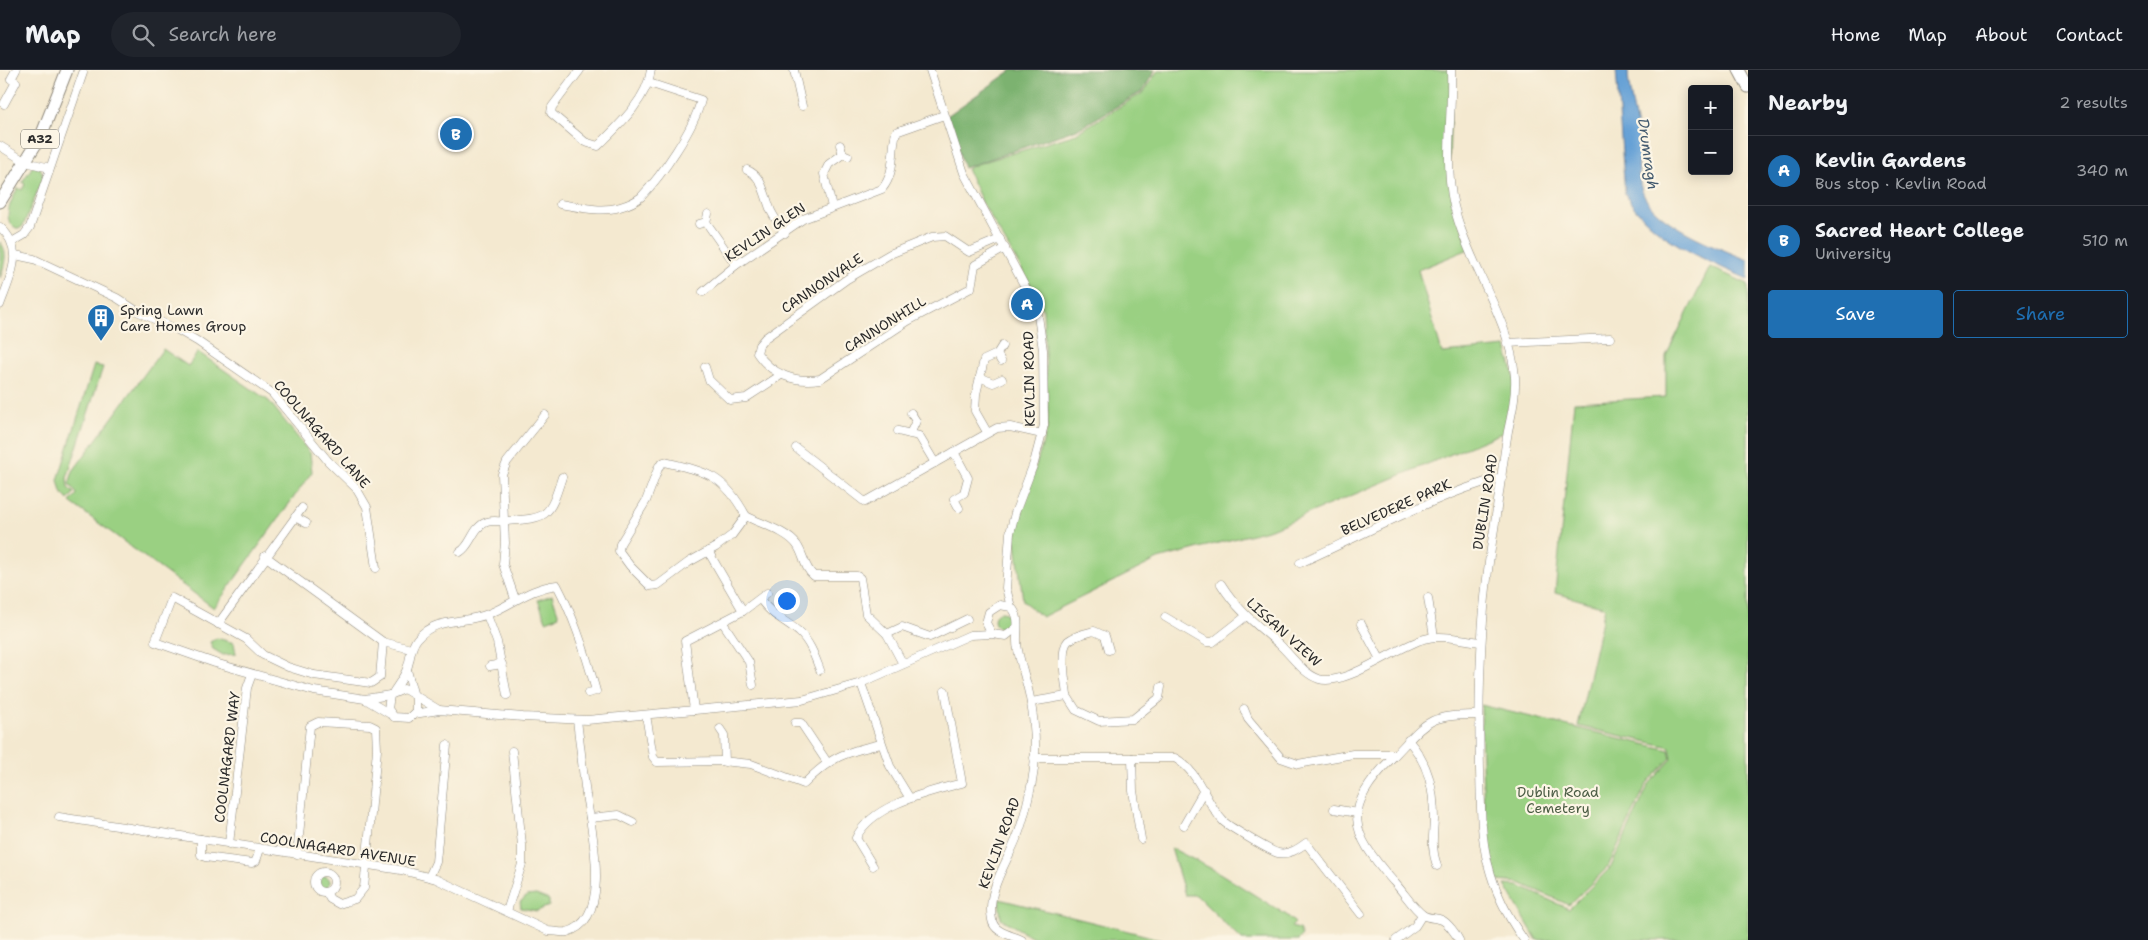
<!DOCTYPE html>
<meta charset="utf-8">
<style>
body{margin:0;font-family:"Shantell Sans",sans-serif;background:#20242c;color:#f1f3f6}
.controls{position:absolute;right:15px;top:15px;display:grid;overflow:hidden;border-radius:5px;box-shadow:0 2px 12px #0003}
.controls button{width:45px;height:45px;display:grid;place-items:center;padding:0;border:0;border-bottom:1px solid #363941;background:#171b24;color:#f1f3f6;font:25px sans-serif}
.you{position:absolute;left:786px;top:530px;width:18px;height:18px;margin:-12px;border:4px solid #fff;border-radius:50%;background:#1a73e8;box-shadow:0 0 0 8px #1a73e833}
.badge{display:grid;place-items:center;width:32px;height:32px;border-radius:50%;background:#1f6fb2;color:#fff;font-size:16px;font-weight:700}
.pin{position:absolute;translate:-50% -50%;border:2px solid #fff;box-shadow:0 1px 5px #0006}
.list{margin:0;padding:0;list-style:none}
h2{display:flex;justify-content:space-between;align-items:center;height:65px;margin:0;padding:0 20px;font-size:21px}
h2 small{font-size:16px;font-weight:400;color:#9ea1a6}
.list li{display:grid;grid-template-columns:32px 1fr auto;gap:15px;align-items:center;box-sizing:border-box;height:70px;padding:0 20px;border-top:1px solid #363941}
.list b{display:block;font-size:19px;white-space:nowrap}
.list p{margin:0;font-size:16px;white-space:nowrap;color:#9ea1a6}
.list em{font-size:16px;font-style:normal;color:#9ea1a6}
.actions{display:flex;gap:10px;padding:15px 20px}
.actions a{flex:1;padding:11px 0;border:1px solid #1f6fb2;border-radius:5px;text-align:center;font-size:18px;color:#1f6fb2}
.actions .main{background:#1f6fb2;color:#fff}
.icon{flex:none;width:28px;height:28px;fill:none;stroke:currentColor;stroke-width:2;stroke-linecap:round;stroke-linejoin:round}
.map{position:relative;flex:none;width:1748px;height:870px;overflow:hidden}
header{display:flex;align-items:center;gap:30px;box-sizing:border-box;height:70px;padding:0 25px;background:#171b24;border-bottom:1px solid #363941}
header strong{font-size:24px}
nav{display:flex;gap:28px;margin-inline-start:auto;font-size:18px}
.search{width:350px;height:45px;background:#20242c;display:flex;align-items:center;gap:12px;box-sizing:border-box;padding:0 18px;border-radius:28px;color:#9ea1a6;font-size:19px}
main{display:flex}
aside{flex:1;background:#171b24}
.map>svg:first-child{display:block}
.green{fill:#9ad082;stroke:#627e56}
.forest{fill:#7bb270;stroke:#536e4e}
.water{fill:#66a1d6;stroke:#486680}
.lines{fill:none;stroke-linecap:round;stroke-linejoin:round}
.minor-casing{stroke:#908a7e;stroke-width:9}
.highway-casing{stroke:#908a7e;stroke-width:13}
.minor{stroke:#fff;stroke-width:8}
.highway{stroke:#fff;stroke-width:11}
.labels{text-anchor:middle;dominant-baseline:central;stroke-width:4.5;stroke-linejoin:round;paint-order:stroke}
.shield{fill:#fcf5e5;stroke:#6a6863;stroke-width:1}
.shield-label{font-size:12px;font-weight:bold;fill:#2b2b2b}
.street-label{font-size:14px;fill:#2b2b2b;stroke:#fcf5e5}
.poi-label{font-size:14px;fill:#2b2b2b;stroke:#fcf5e5;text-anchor:start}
.park-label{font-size:14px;fill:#4c5d45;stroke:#fcf5e5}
.water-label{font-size:15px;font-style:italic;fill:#435a6f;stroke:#fcf5e5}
</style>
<header>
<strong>Map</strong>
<div class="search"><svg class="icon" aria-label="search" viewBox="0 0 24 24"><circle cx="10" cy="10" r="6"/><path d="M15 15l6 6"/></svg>Search here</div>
<nav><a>Home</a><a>Map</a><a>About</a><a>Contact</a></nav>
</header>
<main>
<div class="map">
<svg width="1748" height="870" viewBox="0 0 1748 870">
<rect width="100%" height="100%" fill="#fcf5e5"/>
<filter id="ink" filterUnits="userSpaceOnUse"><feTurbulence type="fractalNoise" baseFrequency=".02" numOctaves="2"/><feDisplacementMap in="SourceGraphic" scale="10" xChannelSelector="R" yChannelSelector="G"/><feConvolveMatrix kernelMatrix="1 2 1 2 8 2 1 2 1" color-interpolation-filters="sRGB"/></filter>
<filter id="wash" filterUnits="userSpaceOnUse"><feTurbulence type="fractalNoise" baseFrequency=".0096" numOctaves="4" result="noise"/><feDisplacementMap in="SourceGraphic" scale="20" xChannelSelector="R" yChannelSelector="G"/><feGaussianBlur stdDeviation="1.12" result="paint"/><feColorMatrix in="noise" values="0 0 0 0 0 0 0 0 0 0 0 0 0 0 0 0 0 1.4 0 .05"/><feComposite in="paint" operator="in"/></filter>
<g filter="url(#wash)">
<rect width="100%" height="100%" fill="#f4e9d0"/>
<g class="green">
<path d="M1158 0H1451L1449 105 1469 179 1418 200 1442 283 1506 277 1515 309 1509 360 1271 459 1158 489 1042 547 1023 531 1015 465 1047 359 1048 343 1043 240 1035 222 983 134 967 99 977 94 1073 65 1144 22Z"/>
<path d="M33 96 40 98 44 106 23 156 19 159C0 153 10 132 18 118L22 120 25 114 22 112Z"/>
<path d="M0 172C9 183 4 195 0 208Z"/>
<path d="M1710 197 1748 214V870H1537L1505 815 1519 816 1569 839 1611 797 1649 714 1672 689 1670 677 1578 656 1605 537 1555 523 1574 332 1666 327V286Z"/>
<path d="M163 279 188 296 198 282 269 331 310 383 312 402 214 538 70 432 77 424 69 414 73 401Z"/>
<path d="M94 295 103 297 67 408 68 418 74 423 68 430 61 422 58 410Z"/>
<path d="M552 525 559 546 546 551 538 530Z"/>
<circle cx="1002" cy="550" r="8"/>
<path d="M217 568 234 573 236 584 223 585 213 579 210 572Z"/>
<path d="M1481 635 1669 680 1671 688 1647 713 1608 797 1569 835 1520 813 1497 811C1481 755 1482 693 1481 635Z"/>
<path d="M1171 778 1218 802 1288 846 1295 853 1291 857 1299 859 1302 866 1298 870H1242L1196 825H1185Z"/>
<circle cx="324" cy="812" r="6"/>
<path d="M536 825 549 830V836L537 841 521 838 520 832 527 826Z"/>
<path d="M999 829 1148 866 1161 870H1038L1001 849Z"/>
</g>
<path class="forest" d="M1012 0H1155L1143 21 1080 58 964 98 947 46Z"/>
<path class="water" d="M1616 0H1628C1628 21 1635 43 1638 64 1640 82 1636 103 1642 121 1652 153 1719 178 1748 190V209C1704 190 1650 167 1625 124Z"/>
</g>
<g filter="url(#ink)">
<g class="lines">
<defs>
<g id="minor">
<path d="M580 0 552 37 551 43 585 72 598 76C618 56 647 30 651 0"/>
<path d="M794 0 802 36"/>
<path d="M930 0 964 103 1037 239 1043 280 1044 355 1034 393 1015 443 1010 463 1006 518 1011 537"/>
<path d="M1451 0C1453 49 1442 100 1457 147 1472 199 1511 253 1515 307 1516 325 1512 343 1508 361 1502 397 1498 435 1492 472 1480 547 1478 624 1480 700 1481 731 1480 764 1488 794 1495 822 1507 846 1524 870"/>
<path d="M4 34 16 12 11 9 16 0"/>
<path d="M840 75 843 84 848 86"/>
<path d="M0 76 26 92 50 98"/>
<path d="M747 100C763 106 765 127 771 141 775 149 780 156 785 163"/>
<path d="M560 134C579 137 601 143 620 137 627 135 636 131 641 127 662 105 694 59 701 30L649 13"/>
<path d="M832 137 824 104 829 94 843 84"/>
<path d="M706 152 736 195"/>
<path d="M699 154 706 152 708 144"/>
<path d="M0 157C26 180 10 207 0 235"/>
<path d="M1000 169 969 182 945 166 932 167 890 184 847 209 765 268 759 275 757 283C772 305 795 313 820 309L908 251 971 218 975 195 1005 178"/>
<path d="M12 172 24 165 30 157 83 3"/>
<path d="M15 185 34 189 117 228 137 241 178 260 197 271 272 323 328 391 356 418 367 437 376 498"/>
<path d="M703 222 736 195 803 149 882 119C896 102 891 82 896 62L944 45"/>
<path d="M1507 273 1610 268"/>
<path d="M1001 291 997 284 1002 276"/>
<path d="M705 297 709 310 730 330 746 328 781 305"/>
<path d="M980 307 993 313 1002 309"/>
<path d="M898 361 919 366 935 393"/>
<path d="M987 362 975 341 976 324 984 290 997 284"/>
<path d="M910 364 916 351 911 343"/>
<path d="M796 378 865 432 997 358 1010 357 1042 364"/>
<path d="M954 382 968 408 964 423 954 429 959 438"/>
<path d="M664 392C708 402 724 405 746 446L732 465 716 477 689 492 658 515 650 516 630 496 619 481 620 474 646 431 659 396Z"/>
<path d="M746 446C761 454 787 461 797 475 804 485 804 498 814 506H857L860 508 866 544 887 564 903 594"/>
<path d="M295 447 306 453"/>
<path d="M708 481 743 541"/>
<path d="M460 482C472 475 472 457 487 452 493 450 500 452 506 451 548 448 549 448 562 407"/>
<path d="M265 486 383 572 411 579"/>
<path d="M1300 493C1365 464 1435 425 1502 407"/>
<path d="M1221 514C1238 541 1256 554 1279 574 1291 585 1302 603 1319 609 1345 617 1396 577 1424 569 1441 564 1463 570 1481 572"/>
<path d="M1428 528 1434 567"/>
<path d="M515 529 503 494 505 473 502 404 507 392 545 345"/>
<path d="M760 529C773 547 784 549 799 562 810 572 815 587 820 600"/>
<path d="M487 545 497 572 507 625"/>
<path d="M1165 547 1207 572H1213L1245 547"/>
<path d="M723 553 749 592 753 615"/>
<path d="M218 554 302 438"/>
<path d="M1361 554 1380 589"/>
<path d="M887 564 902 557 930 567 967 549"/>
<path d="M992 564 986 553 989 542 1000 535 1011 537C1023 548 1014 566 1018 580 1021 596 1027 612 1030 628 1035 654 1037 686 1032 712 1028 730 1024 750 1017 767 1007 793 986 821 992 850 994 863 1012 865 1022 870"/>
<path d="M383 572 380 607 371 613 314 605 288 597 263 585 246 569 172 528 155 572 215 593 314 621 365 629 390 625"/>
<path d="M490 596 502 594"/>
<path d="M407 600 413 623"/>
<path d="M861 613 890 696 909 727"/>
<path d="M394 621C398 615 403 608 406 601 411 591 409 579 417 569 435 547 464 554 488 544 514 534 527 519 557 515 575 549 586 584 596 621L588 623"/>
<path d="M1067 626C1066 614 1059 580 1068 571 1075 565 1086 563 1094 561L1105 566 1109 580"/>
<path d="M416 627V641L409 648 394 647 388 639 390 625 404 619 439 640"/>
<path d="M365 629 390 644"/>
<path d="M1031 632 1067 626 1076 640 1099 651 1133 649 1159 628 1161 617"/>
<path d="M1244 639 1248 649 1281 688 1298 694 1353 684H1395"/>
<path d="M694 640 685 571 743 541 767 523"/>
<path d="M414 644 439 640 523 647 587 650 802 630 861 613 970 565 992 564 1006 566 1016 558"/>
<path d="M646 645 653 687 657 692 722 691 751 694 804 714C830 687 845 682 881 674"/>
<path d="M795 653H801L827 692"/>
<path d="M720 659 724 665 725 692"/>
<path d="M1408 670C1429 694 1434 719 1434 750 1433 768 1431 778 1437 796"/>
<path d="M1034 688H1175C1201 703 1204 732 1224 752 1230 757 1272 782 1278 783 1289 785 1298 779 1306 773L1361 844"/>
<path d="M1132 688 1133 721 1141 769"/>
<path d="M1334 739 1357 743"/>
<path d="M59 747 401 800 436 809 548 861C554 861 562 863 567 862 614 850 591 758 586 725 583 700 580 675 577 650"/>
<path d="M590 748 619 745 633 752"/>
<path d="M1184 755 1204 720"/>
<path d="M201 769V785L205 787 252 793 256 791 260 779"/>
<path d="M229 774 247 618 252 604"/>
<path d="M297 785 310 656 318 652 370 655 376 658 377 680 364 818 355 829 339 834 330 829 326 822"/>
<path d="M873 796 856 768C872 734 929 722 962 713L945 621"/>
<circle cx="324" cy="812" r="10"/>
<path d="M429 807 436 792 447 675"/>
<path d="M507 841 522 794V775L512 681"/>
<path d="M1396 870 1415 856 1422 845"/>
<path d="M1459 870C1456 864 1448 853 1442 850 1436 847 1429 849 1423 845 1412 837 1403 821 1393 811 1349 761 1342 739 1392 688 1426 653 1426 644 1479 645"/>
</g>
<g id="highway">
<path d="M1739 0 1748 17"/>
<path d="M0 132 41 66 67 0"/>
</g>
</defs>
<use href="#minor" class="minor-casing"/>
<use href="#highway" class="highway-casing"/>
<use href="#minor" class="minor"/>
<use href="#highway" class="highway"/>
</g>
</g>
<defs>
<symbol id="building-pin" viewBox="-11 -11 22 30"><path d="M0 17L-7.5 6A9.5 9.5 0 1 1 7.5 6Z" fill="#1f6fb2" stroke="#fcf5e5"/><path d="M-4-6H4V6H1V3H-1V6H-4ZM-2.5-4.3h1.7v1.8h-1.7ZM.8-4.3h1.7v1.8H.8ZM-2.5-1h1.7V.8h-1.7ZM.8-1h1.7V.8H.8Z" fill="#fff"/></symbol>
</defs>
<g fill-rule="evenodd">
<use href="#building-pin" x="85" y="232" width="32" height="43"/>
</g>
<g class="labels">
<rect class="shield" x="21" y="59.5" width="38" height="19" rx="4"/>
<g class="shield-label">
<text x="40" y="69">A32</text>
</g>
<g class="street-label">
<text transform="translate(765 162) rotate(-34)">KEVLIN GLEN</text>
<text transform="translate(822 213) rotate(-34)">CANNONVALE</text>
<text transform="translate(885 254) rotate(-32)">CANNONHILL</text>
<text transform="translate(1029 309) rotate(-91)">KEVLIN ROAD</text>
<text transform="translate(322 364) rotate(49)">COOLNAGARD LANE</text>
<text transform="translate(1485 432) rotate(-81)">DUBLIN ROAD</text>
<text transform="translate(1396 437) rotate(-24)">BELVEDERE PARK</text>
<text transform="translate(1284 562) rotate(42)">LISSAN VIEW</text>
<text transform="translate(227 687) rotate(-83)">COOLNAGARD WAY</text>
<text transform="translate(999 773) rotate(-70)">KEVLIN ROAD</text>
<text transform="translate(338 779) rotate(9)">COOLNAGARD AVENUE</text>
</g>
<g class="poi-label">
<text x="120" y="240">Spring Lawn<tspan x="120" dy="16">Care Homes Group</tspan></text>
</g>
<g class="park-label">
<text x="1558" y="722">Dublin Road<tspan x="1558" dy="16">Cemetery</tspan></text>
</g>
<g class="water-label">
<text transform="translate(1648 84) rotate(82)">Drumragh</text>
</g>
</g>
</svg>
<div class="controls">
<button>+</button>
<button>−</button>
</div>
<div class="you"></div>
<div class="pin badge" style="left:1027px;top:234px">A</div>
<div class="pin badge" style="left:456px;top:64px">B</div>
</div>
<aside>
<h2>Nearby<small>2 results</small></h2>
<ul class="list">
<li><span class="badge">A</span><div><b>Kevlin Gardens</b><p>Bus stop · Kevlin Road</p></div><em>340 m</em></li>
<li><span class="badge">B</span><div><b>Sacred Heart College</b><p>University</p></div><em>510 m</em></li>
</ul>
<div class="actions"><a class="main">Save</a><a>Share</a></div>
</aside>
</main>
